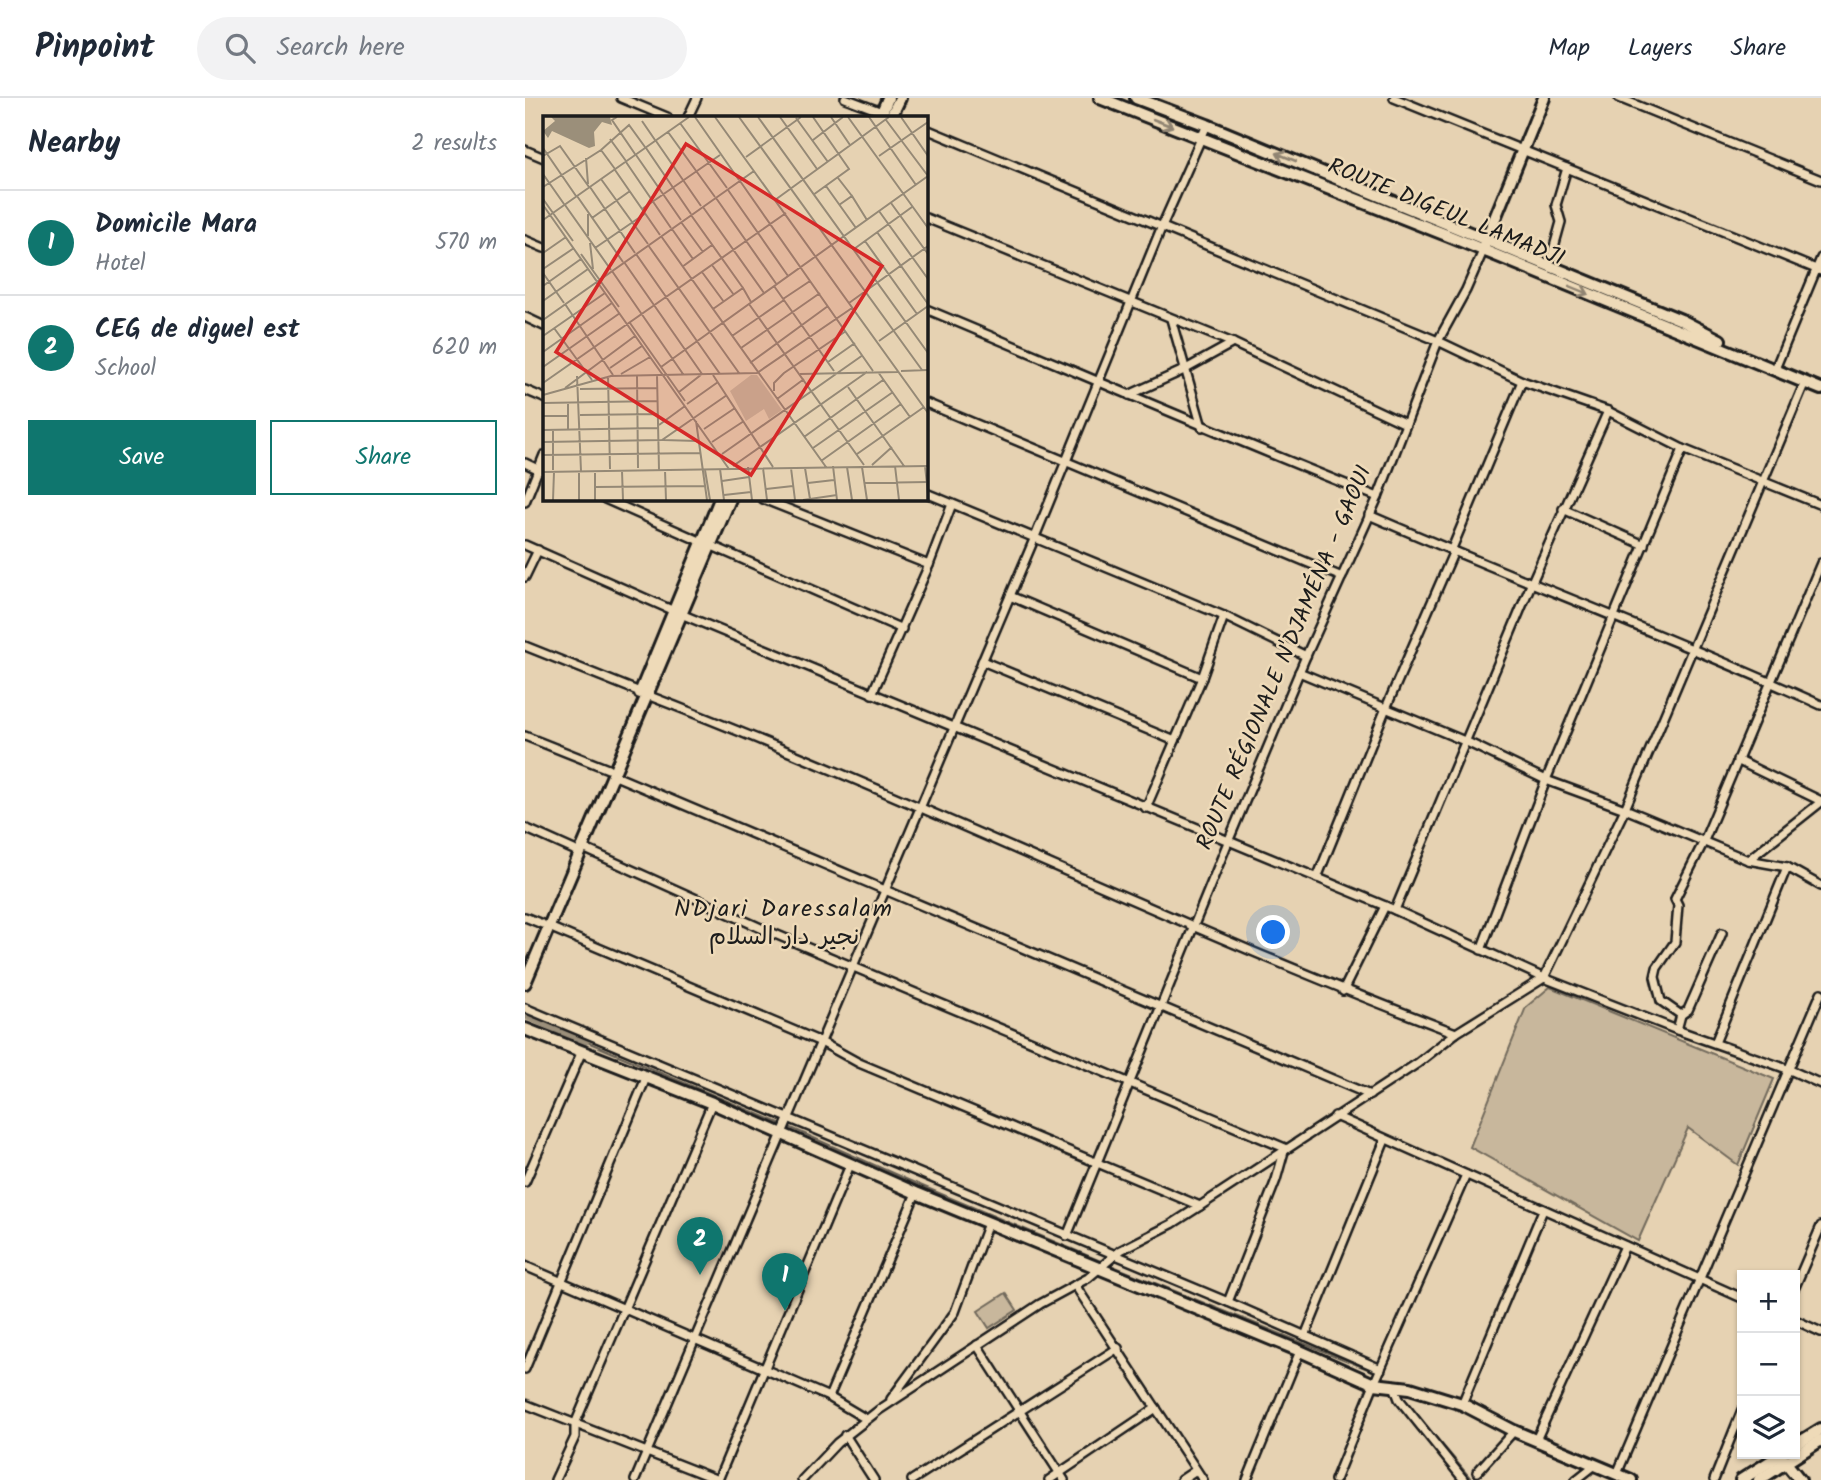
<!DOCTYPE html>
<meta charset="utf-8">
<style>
body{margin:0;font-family:Kalam,"Playpen Sans Arabic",sans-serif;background:#f2f2f3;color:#1f2937}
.controls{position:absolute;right:21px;bottom:21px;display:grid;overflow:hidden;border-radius:0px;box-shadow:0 2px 5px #0004}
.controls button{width:63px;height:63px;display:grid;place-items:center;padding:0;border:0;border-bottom:2px solid #e0e1e3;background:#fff;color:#1f2937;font:35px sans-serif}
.you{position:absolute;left:749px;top:835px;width:24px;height:24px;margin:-18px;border:5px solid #fff;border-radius:50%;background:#1a73e8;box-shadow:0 0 0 10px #1a73e833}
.badge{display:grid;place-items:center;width:46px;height:46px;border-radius:50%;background:#0f766e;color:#fff;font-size:23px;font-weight:700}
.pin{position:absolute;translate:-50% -58px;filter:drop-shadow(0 2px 4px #0008)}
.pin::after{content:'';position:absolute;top:37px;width:24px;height:21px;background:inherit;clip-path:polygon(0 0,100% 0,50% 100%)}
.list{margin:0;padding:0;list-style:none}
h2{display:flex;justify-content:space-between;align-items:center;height:91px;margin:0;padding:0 28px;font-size:30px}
h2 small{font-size:23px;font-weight:400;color:#747a83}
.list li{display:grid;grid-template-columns:46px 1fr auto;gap:21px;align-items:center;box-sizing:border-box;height:105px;padding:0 28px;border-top:2px solid #e0e1e3}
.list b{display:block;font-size:26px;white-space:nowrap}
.list p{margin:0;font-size:23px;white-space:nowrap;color:#747a83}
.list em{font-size:23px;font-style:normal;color:#747a83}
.actions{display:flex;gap:14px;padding:21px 28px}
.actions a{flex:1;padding:16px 0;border:2px solid #0f766e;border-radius:0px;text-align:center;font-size:24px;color:#0f766e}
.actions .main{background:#0f766e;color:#fff}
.icon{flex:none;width:38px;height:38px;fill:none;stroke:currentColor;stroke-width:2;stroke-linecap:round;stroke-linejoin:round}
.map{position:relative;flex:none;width:1296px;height:1382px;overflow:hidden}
header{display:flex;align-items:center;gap:42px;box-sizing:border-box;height:98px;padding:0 35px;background:#fff;border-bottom:2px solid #e0e1e3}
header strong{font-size:33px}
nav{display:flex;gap:38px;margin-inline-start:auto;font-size:24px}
.search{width:490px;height:63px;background:#f2f2f3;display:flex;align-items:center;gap:18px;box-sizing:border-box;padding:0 24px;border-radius:38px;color:#747a83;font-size:26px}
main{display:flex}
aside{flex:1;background:#fff}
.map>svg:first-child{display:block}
.green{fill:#c8b79c;stroke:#726a5c;stroke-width:2}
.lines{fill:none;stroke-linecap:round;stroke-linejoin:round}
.stream{stroke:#686154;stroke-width:2}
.canal{stroke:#9b8f7a;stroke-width:8}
.street-casing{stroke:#1c1c1c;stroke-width:12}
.secondary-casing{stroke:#1c1c1c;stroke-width:16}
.primary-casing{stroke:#1c1c1c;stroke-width:16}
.street{stroke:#eedab8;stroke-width:7}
.secondary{stroke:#eedab8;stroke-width:10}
.primary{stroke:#eedab8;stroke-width:10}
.oneway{stroke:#908472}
.labels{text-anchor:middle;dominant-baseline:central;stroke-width:5;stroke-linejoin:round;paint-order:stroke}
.street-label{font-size:23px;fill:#1c1c1c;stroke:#eedab8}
.neighbourhood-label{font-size:24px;letter-spacing:2px;fill:#1c1c1c;stroke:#eedab8}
.inset-road{fill:none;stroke:#958976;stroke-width:2}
.view{fill:#d62828;fill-opacity:0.15;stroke:#d62828;stroke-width:3.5}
.inset-edge{fill:none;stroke:#1c1c1c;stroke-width:3.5}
</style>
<header>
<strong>Pinpoint</strong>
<div class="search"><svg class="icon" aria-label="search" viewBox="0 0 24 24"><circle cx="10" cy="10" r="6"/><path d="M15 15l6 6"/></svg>Search here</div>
<nav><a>Map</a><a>Layers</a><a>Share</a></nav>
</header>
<main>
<aside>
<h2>Nearby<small>2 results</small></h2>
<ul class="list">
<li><span class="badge">1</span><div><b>Domicile Mara</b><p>Hotel</p></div><em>570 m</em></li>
<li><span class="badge">2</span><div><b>CEG de diguel est</b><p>School</p></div><em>620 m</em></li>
</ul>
<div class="actions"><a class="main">Save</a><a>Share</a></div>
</aside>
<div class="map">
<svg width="1296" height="1382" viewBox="0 0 1296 1382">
<rect width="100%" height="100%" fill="#e6d2b2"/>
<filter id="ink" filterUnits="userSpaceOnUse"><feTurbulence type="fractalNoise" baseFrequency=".0143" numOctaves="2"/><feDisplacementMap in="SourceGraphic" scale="14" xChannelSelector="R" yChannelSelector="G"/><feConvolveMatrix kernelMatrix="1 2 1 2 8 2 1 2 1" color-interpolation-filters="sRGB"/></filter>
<g filter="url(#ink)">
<g class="green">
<path d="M1025 889 1249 981 1213 1067 1163 1030 1113 1143 945 1049 1001 909Z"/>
<path d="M481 1195 492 1212 464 1230 453 1213Z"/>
</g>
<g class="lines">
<g class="stream">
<path d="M60 943 259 1027"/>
<path d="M264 1029 383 1082 578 1164"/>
<path d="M583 1166 850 1274"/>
<path d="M883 1306 947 1382"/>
</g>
<path class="canal" d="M0 917 60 943"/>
<defs>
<g id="street">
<path d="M96 0 142 19"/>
<path d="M320 0 357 14"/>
<path d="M869 0 1296 173"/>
<path d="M1094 0 1296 82"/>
<path d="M163 19 172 0"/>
<path d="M401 31 913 243 997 283 1083 313 1158 351 1296 407"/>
<path d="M0 52 19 60"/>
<path d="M401 120 708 245 881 326"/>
<path d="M0 142 19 150"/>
<path d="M1024 167 1036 124 1031 107 1042 70"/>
<path d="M401 211C552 274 701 339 853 399"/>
<path d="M0 219 19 228"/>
<path d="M646 221 677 329"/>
<path d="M1250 271 1296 160"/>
<path d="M0 292 19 300"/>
<path d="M604 297 659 272 708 245"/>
<path d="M401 305 817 479"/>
<path d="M0 365 19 374"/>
<path d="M401 395 699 518"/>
<path d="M80 401 177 444"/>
<path d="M238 401 404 467"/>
<path d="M0 404 19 357"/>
<path d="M1038 411 1119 447"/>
<path d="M844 417C993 482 1147 539 1296 607"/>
<path d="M0 447 149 513"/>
<path d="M185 447 377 531"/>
<path d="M926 453 997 283"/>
<path d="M0 479 13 452"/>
<path d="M485 498 677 580"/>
<path d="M156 516 870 812 1019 880 1152 932 1265 972 1296 986"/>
<path d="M0 548 115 594"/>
<path d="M457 563 650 643"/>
<path d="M774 574 942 644 1021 682 1100 711 1223 762 1262 769 1296 788"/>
<path d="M347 596 404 467 427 406"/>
<path d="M122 597C395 702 658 832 931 935"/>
<path d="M0 638 83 671"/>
<path d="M1212 662 1296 703"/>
<path d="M88 677 845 997"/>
<path d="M621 710 677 580 699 518 781 558"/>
<path d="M0 730 49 752"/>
<path d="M56 749 238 831 760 1050 751 1082 703 1204"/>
<path d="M1223 762 1296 704"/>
<path d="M792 780 861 610 929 453"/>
<path d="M870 812 1007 484 1083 313"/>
<path d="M0 819 17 826"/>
<path d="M24 829 296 944 334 965 675 1108"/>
<path d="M956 852 1021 682 1158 351"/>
<path d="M818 893 860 808"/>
<path d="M0 910 703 1204 856 1271"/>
<path d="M1156 917 1136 903 1130 879 1132 870 1150 844 1153 807 1150 801 1178 745 1296 465"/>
<path d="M1152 932 1156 917 1163 912 1197 835"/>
<path d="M1190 945 1262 769"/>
<path d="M810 1018 1217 1200"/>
<path d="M0 1084 57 953"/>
<path d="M542 1138 703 744 781 558 853 399 913 243 941 192 958 153"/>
<path d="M0 1168 304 1299 341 1321"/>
<path d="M550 1187 678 1382"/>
<path d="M1270 1189 1296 1128"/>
<path d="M1270 1222 1296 1234"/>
<path d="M780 1238 860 1042"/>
<path d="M452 1247 539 1382"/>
<path d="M0 1271 121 980"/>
<path d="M869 1288 874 1301 939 1382"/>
<path d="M304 1299 391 1095"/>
<path d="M366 1301 430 1214 463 1125"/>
<path d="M0 1306 193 1382"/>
<path d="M937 1306 1018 1112"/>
<path d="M320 1337 349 1382"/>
<path d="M1011 1342 1100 1148"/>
<path d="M952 1374 989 1333"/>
<path d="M1092 1376 1296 895"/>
<path d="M30 1382 50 1339V1326L187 1005"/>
<path d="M110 1382 510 439 637 128 682 27"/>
<path d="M193 1382 325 1067"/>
<path d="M277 1382 312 1345 354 1312 515 1206 563 1180 596 1152 647 1126 675 1108 893 965 931 935 1019 880 1100 711 1280 284"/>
<path d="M387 1382 593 1250"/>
<path d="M524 1382 631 1310"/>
<path d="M656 1382 671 1372"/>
<path d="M722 1382 775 1253"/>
<path d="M810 1382 849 1286 941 1077"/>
<path d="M1051 1382 1070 1367"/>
<path d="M1189 1382 1217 1312"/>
</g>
<g id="secondary">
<path d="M575 0 924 138 1296 291"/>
<path d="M611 0 682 27 1156 222 1195 242"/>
<path d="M355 19 363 0"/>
<path d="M366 19 375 0"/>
<path d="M959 147 1019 0"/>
<path d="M115 595 195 401"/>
<path d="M0 885 205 401"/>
<path d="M0 931 187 1005 391 1095 775 1253 849 1286 885 1290 937 1306 989 1333 1106 1382"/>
<path d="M1257 1360 1275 1382"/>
</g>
<g id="primary">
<path d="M1270 1347 1296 1331"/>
<path d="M1216 1382 1257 1356"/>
<path d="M1234 1382 1296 1342"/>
</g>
</defs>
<use href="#street" class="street-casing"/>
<use href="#secondary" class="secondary-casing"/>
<use href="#primary" class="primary-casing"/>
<use href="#street" class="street"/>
<use href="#secondary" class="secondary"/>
<use href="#primary" class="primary"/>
</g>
<defs><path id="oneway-shaft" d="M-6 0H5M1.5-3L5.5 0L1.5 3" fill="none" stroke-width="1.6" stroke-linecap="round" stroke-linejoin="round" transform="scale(1.75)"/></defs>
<g class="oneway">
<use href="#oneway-shaft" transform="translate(638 25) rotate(21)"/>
<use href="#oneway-shaft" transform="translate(761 59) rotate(-158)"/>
<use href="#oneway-shaft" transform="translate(1054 192) rotate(22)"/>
</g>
</g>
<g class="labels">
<g class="street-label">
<text transform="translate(921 115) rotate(22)">ROUTE DIGEUL LAMADJI</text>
<text transform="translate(760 560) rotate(-67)">ROUTE RÉGIONALE N'DJAMÉNA - GAOUI</text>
</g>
<g class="neighbourhood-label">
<text x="259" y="811">NDjari Daressalam<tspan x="259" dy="28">نجير دار السلام</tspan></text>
</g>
</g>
<g transform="translate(18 18)">
<rect width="385" height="385" fill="#e6d2b2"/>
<path d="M208 259H214L239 294 226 303 221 293 203 305 187 275Z" fill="#c8b79c"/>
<path d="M8 1H67L69 9 59 6 51 16 52 30 46 32 9 15 5 22 0 15 12 5Z" fill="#9b8f7a"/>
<path class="inset-road" d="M74 1 69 4 92 38M152 1 196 64M172 1 385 297M196 1 379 254M215 1 385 237M237 1 274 53M270 1 306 53 270 79M288 1 307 29M305 1 385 112M326 1 373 69M358 1 385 40M253 2 285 46M343 4 385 60M99 5 112 24M137 7 184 72M125 16 172 81M67 23 83 45M270 24 300 1M113 25 158 90M0 32 33 80M103 32 148 98M58 34 72 53M93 39 138 104M0 40 17 30 46 71M336 40 385 6M203 41 258 1M43 42 45 68M83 46 128 112M72 54 117 119M0 58 21 88M295 62 309 80M58 63 105 128M197 65 330 255M283 70 313 112M0 71 58 34 86 9 102 31M47 71 92 137M185 74 245 160M34 80 80 146M173 82 234 169M0 83 30 125M232 84 346 1M348 87 385 138M0 89 186 353M22 89 68 154M296 89 309 80 324 104M160 91 221 177M99 93 177 39M336 95 385 163M148 99 200 172M49 102 87 75M0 104 146 1M138 106 160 136M129 113 150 143M334 116 385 188M45 120V98M118 120 283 351M322 125 374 198M47 127 50 153M105 129 196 257M52 132 103 97M311 133 369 91M0 137 23 121M38 138 76 191M93 138 177 258M81 146 159 258 136 276M169 149 191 179M139 151 169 129M0 153 31 132M69 155 140 258M159 156 181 186M0 157 21 187M0 170 38 143M231 170 291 255M240 183 267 165M0 185 45 153M306 187 385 130M22 188 70 259M206 188 321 349M170 193 200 172 208 186M0 204 211 55M87 207 142 285M11 212 49 264M0 220 62 177M189 220 241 184M336 225 385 190M198 232 277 177M0 236 69 187M285 246 312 227M207 247 285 190M0 251 77 197M118 251 385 60M67 252 99 230M358 255 385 254M335 256 367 301M78 258 107 241M257 258 355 256M94 259 95 352M114 259 116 354M170 259 230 351M34 260 38 355M65 260 67 353M0 267 243 97M305 271 361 350M22 272 92 220M37 273 115 272M231 275V267L241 257 303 215M0 279 68 260 214 257 309 192M234 283 261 263M25 286V314M0 287 115 285M144 288 175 266M37 299 115 298M0 300H25M153 305 164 384M116 309 142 290M161 313 192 292M0 314 115 312M261 321 340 264M120 324 155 325M0 326 119 324 184 279M169 326 201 305M270 332 350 276M179 338 320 239M314 338 381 291M0 339 157 337M278 345 358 288M329 349 349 331M190 350 324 256M290 350 294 384M352 350 356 384M382 350 385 378M205 351 209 384M304 351 309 384M319 351 324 384M220 352 224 384M248 352 252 384M262 352 267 383M177 353 181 384M10 354V314M122 354 123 384M162 354 167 384M36 355V384M52 355V384M79 355 80 384M0 356 385 350M179 365 206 361M265 367 291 364M322 367 385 366M52 371 162 370M223 373 250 370M181 379 208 376M10 384 11 356M260 384 294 379"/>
<path class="view" d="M143 28 339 150 208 359 13 236Z"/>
<rect width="385" height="385" class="inset-edge"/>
</g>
</svg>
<div class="controls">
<button>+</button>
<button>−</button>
<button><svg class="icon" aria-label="layers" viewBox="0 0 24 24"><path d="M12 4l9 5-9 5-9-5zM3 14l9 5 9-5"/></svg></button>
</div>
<div class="you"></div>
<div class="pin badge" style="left:260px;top:1213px">1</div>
<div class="pin badge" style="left:175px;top:1177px">2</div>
</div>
</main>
